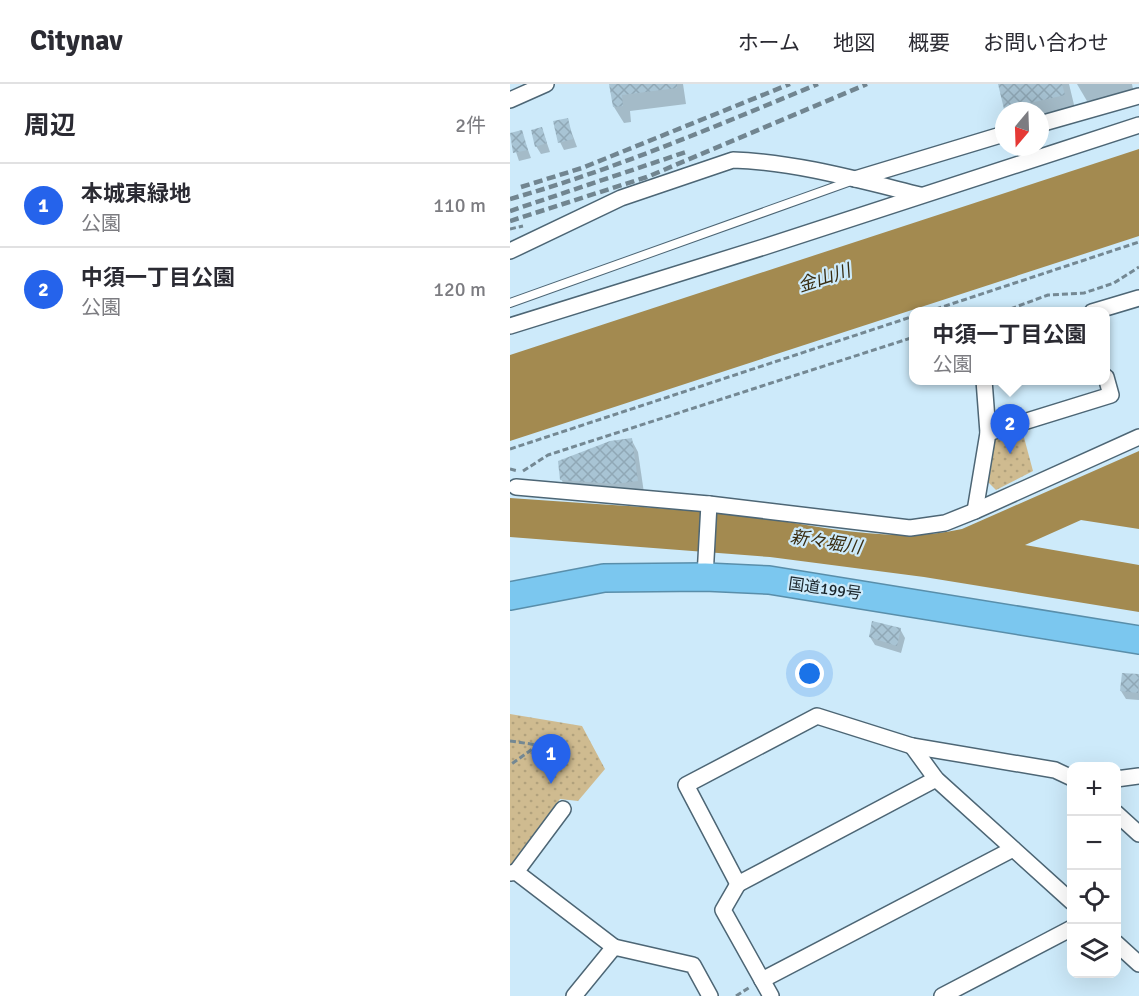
<!DOCTYPE html>
<html lang="ja">
<meta charset="utf-8">
<style>
body{margin:0;font-family:Signika,"Noto Sans JP",sans-serif;background:#f2f2f3;color:#2b2b33}
.controls{position:absolute;right:18px;bottom:18px;display:grid;overflow:hidden;border-radius:12px;box-shadow:0 6px 24px #0002}
.controls button{width:54px;height:54px;display:grid;place-items:center;padding:0;border:0;border-bottom:2px solid #e1e1e2;background:#fff;color:#2b2b33;font:30px sans-serif}
.compass{position:absolute;left:485px;top:18px;width:54px;height:54px;border-radius:50%;background:#fff;box-shadow:0 6px 24px #0002;rotate:199deg}
.you{position:absolute;left:300px;top:590px;width:21px;height:21px;margin:-15px;border:4px solid #fff;border-radius:50%;background:#1a73e8;box-shadow:0 0 0 9px #1a73e833}
.badge{display:grid;place-items:center;width:39px;height:39px;border-radius:50%;background:#2563eb;color:#fff;font-size:20px;font-weight:700}
.pin{position:absolute;translate:-50% -50px;filter:drop-shadow(0 2px 3px #0008)}
.pin::after{content:'';position:absolute;top:32px;width:21px;height:18px;background:inherit;clip-path:polygon(0 0,100% 0,50% 100%)}
.popup{position:absolute;left:399px;top:223px;width:201px;height:78px;box-sizing:border-box;display:grid;place-content:center;border-radius:12px;background:#fff;filter:drop-shadow(0 2px 4px #0005);font-size:20px;white-space:nowrap;color:#7c7c81}
.popup b{font-size:22px;color:#2b2b33}
.popup::after{content:'';position:absolute;left:50%;top:100%;margin-left:-12px;border:12px solid transparent;border-top-color:#fff}
.list{margin:0;padding:0;list-style:none}
h2{display:flex;justify-content:space-between;align-items:center;height:78px;margin:0;padding:0 24px;font-size:26px}
h2 small{font-size:20px;font-weight:400;color:#7c7c81}
.list li{display:grid;grid-template-columns:39px 1fr auto;gap:18px;align-items:center;box-sizing:border-box;height:84px;padding:0 24px;border-top:2px solid #e1e1e2}
.list b{display:block;font-size:22px;white-space:nowrap}
.list p{margin:0;font-size:20px;white-space:nowrap;color:#7c7c81}
.list em{font-size:20px;font-style:normal;color:#7c7c81}
.icon{flex:none;width:33px;height:33px;fill:none;stroke:currentColor;stroke-width:2;stroke-linecap:round;stroke-linejoin:round}
.map{position:relative;flex:none;width:629px;height:912px;overflow:hidden}
header{display:flex;align-items:center;gap:36px;box-sizing:border-box;height:84px;padding:0 30px;background:#fff;border-bottom:2px solid #e1e1e2}
header strong{font-size:28px}
nav{display:flex;gap:33px;margin-inline-start:auto;font-size:21px}
main{display:flex}
aside{flex:1;background:#fff}
.map>svg:first-child{display:block}
.park{fill:url(#park-dots)}
.water{fill:#a38a50}
.shadow{fill:#0003}
.building{fill:url(#building-cross-hatch)}
.lines{fill:none;stroke-linecap:round;stroke-linejoin:round}
.lane-casing{stroke:#4d6675;stroke-width:10}
.street-casing{stroke:#4d6675;stroke-width:18}
.highway-casing{stroke:#598eaa;stroke-width:30}
.path{stroke:#748893;stroke-width:3;stroke-dasharray:6 3;stroke-linecap:butt}
.lane{stroke:#fff;stroke-width:8}
.street{stroke:#fff;stroke-width:15}
.highway{stroke:#7bc7ef;stroke-width:27}
.rail{stroke:#718590;stroke-width:4.5;stroke-dasharray:9 4.5;stroke-linecap:butt}
.labels{text-anchor:middle;dominant-baseline:central;stroke-width:4.5;stroke-linejoin:round;paint-order:stroke}
.street-label{font-size:16px;fill:#19242a;stroke:#cdeafa}
.water-label{font-size:18px;font-style:italic;fill:#382c11;stroke:#cdeafa}
</style>
<header>
<strong>Citynav</strong>
<nav><a>ホーム</a><a>地図</a><a>概要</a><a>お問い合わせ</a></nav>
</header>
<main>
<aside>
<h2>周辺<small>2件</small></h2>
<ul class="list">
<li><span class="badge">1</span><div><b>本城東緑地</b><p>公園</p></div><em>110 m</em></li>
<li><span class="badge">2</span><div><b>中須一丁目公園</b><p>公園</p></div><em>120 m</em></li>
</ul>
</aside>
<div class="map">
<svg width="629" height="912" viewBox="0 0 629 912">
<defs>
<pattern id="park-dots" width="8" height="8" patternUnits="userSpaceOnUse" patternTransform="scale(1.5)"><rect width="8" height="8" fill="#cfbb90"/><path d="M2 2h.1M6 6h.1" fill="none" stroke="#b1a17c" stroke-width="1.8" stroke-linecap="round"/></pattern>
<pattern id="building-cross-hatch" width="8" height="8" patternUnits="userSpaceOnUse" patternTransform="scale(1.5)"><rect width="8" height="8" fill="#a8c4d4"/><path d="M0 0l8 8M0 8l8-8" fill="none" stroke="#90a8b6"/></pattern>
</defs>
<rect width="100%" height="100%" fill="#cdeafa"/>
<g class="park">
<path d="M512 346 523 387 486 406 476 396 486 353Z"/>
<path d="M0 630 72 642 95 685 68 717 50 715 0 783Z"/>
</g>
<g class="water">
<path d="M629 65V152L0 357V271Z"/>
<path d="M629 367V445L571 436 515 461 629 481V528L414 493 260 473 0 453V414C70 419 140 423 211 429 290 436 373 463 452 445Z"/>
</g>
<g class="shadow">
<path d="M100 0H173L176 20 120 27 121 38 114 39 104 23Z"/>
<path d="M490 0H559L567 33 530 42V27H497Z"/>
<path d="M567 0H622L624 10 577 17Z"/>
<path d="M57 36 67 63 54 66 50 58Z"/>
<path d="M32 45 40 68 31 70 26 62Z"/>
<path d="M11 47 21 74 9 77 0 50Z"/>
<path d="M121 355 128 368 134 409 58 408 51 395Z"/>
<path d="M390 545 395 554 391 569 365 561 360 553Z"/>
<path d="M613 590 629 592V616L616 615 611 607Z"/>
</g>
<g class="building">
<path d="M99 0H167V4L112 11 113 22 103 23Z"/>
<path d="M488 0H552L555 11 494 25Z"/>
<path d="M58 34 63 55 48 59 43 37Z"/>
<path d="M32 43 37 59 25 63 21 46Z"/>
<path d="M12 46 18 66 3 69 0 49Z"/>
<path d="M122 354 128 397 105 400 50 396 48 377 100 357Z"/>
<path d="M362 537 391 544 387 562 359 553Z"/>
<path d="M612 589 629 590 628 609 610 607Z"/>
</g>
<g class="lines">
<defs>
<path id="lane" d="M0 219 341 97"/>
<g id="street">
<path d="M0 16 36 0"/>
<path d="M530 40 629 12"/>
<path d="M345 95 494 50"/>
<path d="M0 167 111 114 223 76C285 78 349 96 410 111"/>
<path d="M582 228 629 214"/>
<path d="M0 242 254 163 629 41"/>
<path d="M478 349 601 311 596 293"/>
<path d="M6 403 199 420 400 444 435 439 465 427 629 353"/>
<path d="M465 427 478 349 474 296"/>
<path d="M195 493 199 420"/>
<path d="M402 662 426 695 562 818"/>
<path d="M426 695 228 800 176 701 307 632 402 662 545 686 562 694"/>
<path d="M606 695 629 692"/>
<path d="M606 729 629 750"/>
<path d="M6 788 53 725"/>
<path d="M0 789 6 788 104 863"/>
<path d="M228 800 213 826 261 912"/>
<path d="M606 859 629 880"/>
<path d="M252 896 503 765"/>
<path d="M64 912 104 863 183 881 200 912"/>
<path d="M432 912 562 844"/>
</g>
<path id="highway" d="M0 512 94 494 195 493 259 496 629 556"/>
</defs>
<use href="#lane" class="lane-casing"/>
<use href="#street" class="street-casing"/>
<use href="#highway" class="highway-casing"/>
<g class="path">
<path d="M0 145 13 142"/>
<path d="M417 228 629 158"/>
<path d="M492 228 538 211 574 209 604 199 629 183"/>
<path d="M0 365 404 232"/>
<path d="M0 385 8 387"/>
<path d="M13 387 38 371 404 253"/>
<path d="M0 657 28 661 0 681"/>
<path d="M226 912 240 903"/>
</g>
<use href="#lane" class="lane"/>
<use href="#street" class="street"/>
<use href="#highway" class="highway"/>
<g class="rail">
<path d="M11 103 72 84 280 0"/>
<path d="M0 115C106 85 206 42 308 0"/>
<path d="M0 127 179 67"/>
<path d="M0 137 137 93 357 0"/>
</g>
</g>
<g class="labels">
<g class="street-label">
<text transform="translate(315 505) rotate(8)">国道199号</text>
</g>
<g class="water-label">
<text transform="translate(314 194) rotate(-18)">金山川</text>
<text transform="translate(316 458) rotate(9)">新々堀川</text>
</g>
</g>
</svg>
<div class="controls">
<button>+</button>
<button>−</button>
<button><svg class="icon" aria-label="locate" viewBox="0 0 24 24"><circle cx="12" cy="12" r="6"/><path d="M12 2v4M12 18v4M2 12h4M18 12h4"/></svg></button>
<button><svg class="icon" aria-label="layers" viewBox="0 0 24 24"><path d="M12 4l9 5-9 5-9-5zM3 14l9 5 9-5"/></svg></button>
</div>
<svg class="compass" viewBox="-18 -18 36 36"><path d="M0-13l5 13h-10z" fill="#e53935"/><path d="M0 13l5-13h-10z" fill="#7c7c81"/></svg>
<div class="you"></div>
<div class="pin badge" style="left:41px;top:700px">1</div>
<div class="pin badge" style="left:500px;top:370px">2</div>
<div class="popup"><b>中須一丁目公園</b>公園</div>
</div>
</main>
